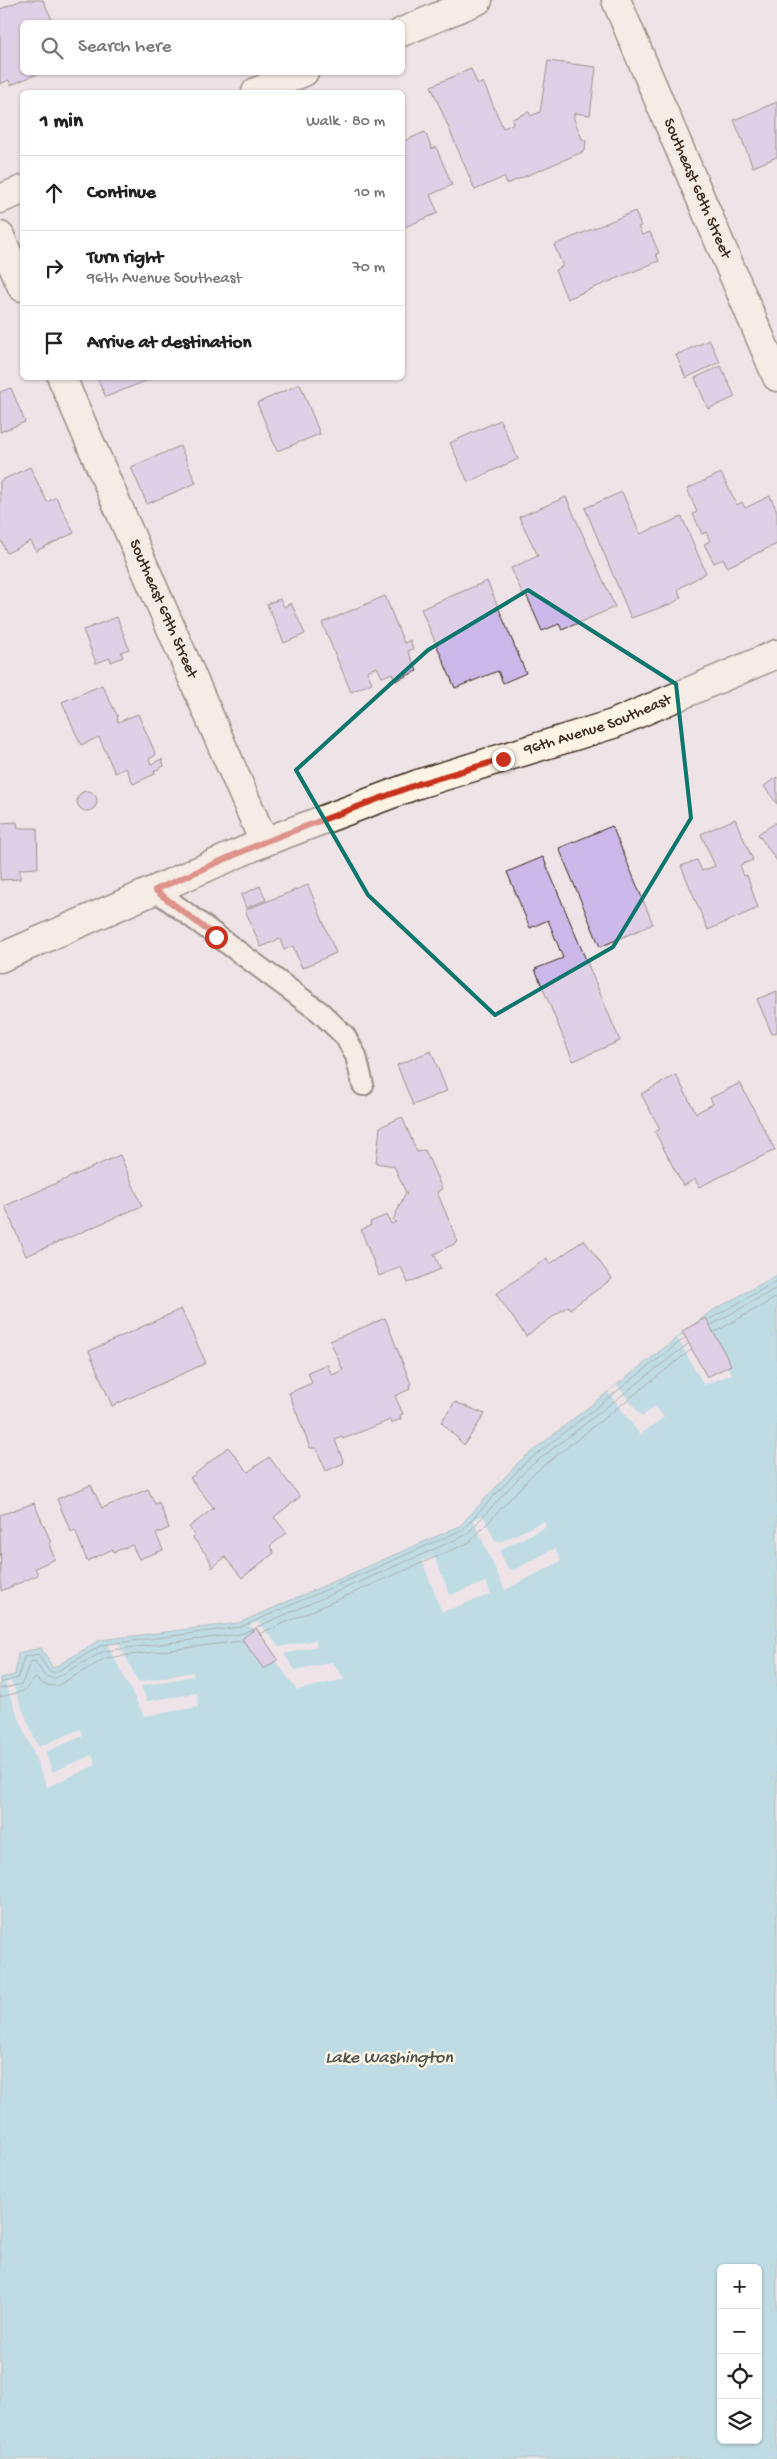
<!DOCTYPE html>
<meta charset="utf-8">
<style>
body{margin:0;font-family:"Gochi Hand",sans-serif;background:#f6f6f6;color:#222}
.controls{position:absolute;right:15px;bottom:15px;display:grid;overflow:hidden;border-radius:8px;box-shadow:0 1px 4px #0004}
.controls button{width:45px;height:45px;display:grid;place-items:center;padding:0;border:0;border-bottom:1px solid #e0e0e0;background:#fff;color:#222;font:25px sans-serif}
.stop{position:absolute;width:15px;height:15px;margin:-11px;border:4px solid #c8321e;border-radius:50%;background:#fff}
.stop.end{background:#c8321e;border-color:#fff;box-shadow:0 1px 5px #0008}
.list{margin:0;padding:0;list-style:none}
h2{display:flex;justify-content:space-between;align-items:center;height:65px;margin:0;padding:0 20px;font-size:21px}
h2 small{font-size:16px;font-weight:400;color:#767676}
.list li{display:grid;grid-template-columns:32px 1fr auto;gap:15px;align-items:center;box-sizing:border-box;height:75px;padding:0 20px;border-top:1px solid #e0e0e0}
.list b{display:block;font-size:19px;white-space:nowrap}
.list p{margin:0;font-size:16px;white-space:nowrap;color:#767676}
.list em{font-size:16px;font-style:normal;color:#767676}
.icon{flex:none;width:28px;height:28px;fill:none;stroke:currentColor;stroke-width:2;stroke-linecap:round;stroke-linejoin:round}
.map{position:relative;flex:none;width:777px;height:2459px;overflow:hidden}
.search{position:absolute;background:#fff;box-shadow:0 1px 4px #0004;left:20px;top:20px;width:385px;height:55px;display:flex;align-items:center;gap:12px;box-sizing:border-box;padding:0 18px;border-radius:8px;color:#767676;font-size:19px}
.panel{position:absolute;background:#fff;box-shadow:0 1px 4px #0004;left:20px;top:90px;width:385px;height:290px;border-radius:8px}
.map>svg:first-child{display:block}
.water{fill:#86d3e5;stroke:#688f95;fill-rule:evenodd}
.pier{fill:#eee3e6}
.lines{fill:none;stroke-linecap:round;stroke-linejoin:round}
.shore{stroke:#596e6e;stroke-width:1}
.building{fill:#cdb9e9;stroke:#3b2a1e}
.service-casing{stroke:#3b2a1e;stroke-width:24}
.minor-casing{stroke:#3b2a1e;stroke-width:31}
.tertiary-casing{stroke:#3b2a1e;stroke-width:31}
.service{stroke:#fcf5e5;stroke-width:20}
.minor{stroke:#fcf5e5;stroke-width:28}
.tertiary{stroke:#fcf5e5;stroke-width:28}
.route{stroke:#c8321e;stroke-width:6}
.marked{fill:none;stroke:#0f766e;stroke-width:4;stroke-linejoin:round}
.labels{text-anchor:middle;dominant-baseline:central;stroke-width:5;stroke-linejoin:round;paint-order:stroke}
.street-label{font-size:16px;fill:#3b2a1e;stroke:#fcf5e5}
.water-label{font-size:18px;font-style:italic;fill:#4e5450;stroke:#fcf5e5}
</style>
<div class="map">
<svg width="777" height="2459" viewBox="0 0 777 2459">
<rect width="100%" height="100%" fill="#eee3e6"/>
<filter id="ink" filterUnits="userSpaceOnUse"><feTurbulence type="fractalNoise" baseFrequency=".02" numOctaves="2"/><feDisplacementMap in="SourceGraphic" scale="10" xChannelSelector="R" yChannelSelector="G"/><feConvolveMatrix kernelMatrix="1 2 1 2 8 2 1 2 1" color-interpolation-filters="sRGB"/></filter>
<g filter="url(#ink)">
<path class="water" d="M777 1275V2459H0V1678L15 1675 18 1653 41 1648 53 1668 100 1640 239 1623 460 1526 521 1460 710 1312ZM721 2268H758V2440H721Z"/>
<g class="pier">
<path d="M701 1326 732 1374 704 1385 677 1338Z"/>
<path d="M617 1385 642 1417 655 1406 664 1417 640 1435 608 1392Z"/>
<path d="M483 1515 495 1541 500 1542 544 1521 546 1527 503 1548 500 1553 507 1568 514 1570 555 1548 561 1561 505 1590 473 1520Z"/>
<path d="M434 1556 450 1595 486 1582 491 1594 442 1612 422 1561Z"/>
<path d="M258 1622 279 1647 315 1640 317 1646 284 1654 295 1670 332 1662 345 1679 297 1690 249 1625Z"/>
<path d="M119 1643 138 1682 193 1672V1676L141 1686 147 1701 197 1693 198 1707 144 1716 107 1644Z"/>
<path d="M11 1681 38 1747 81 1729 83 1736 45 1752 52 1772 92 1755 96 1765 47 1787 5 1683Z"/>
</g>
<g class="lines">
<g class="shore">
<path d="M708 1320 777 1281"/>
<path d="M711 1325 777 1288"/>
<path d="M715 1332 777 1297"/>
<path d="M257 1627 466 1535 528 1468 688 1344"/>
<path d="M261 1633 470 1542 533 1474 691 1350"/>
<path d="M0 1683 18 1678 24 1657 38 1654 48 1670 54 1673 102 1645 241 1627 462 1530 524 1464 685 1338"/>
<path d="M0 1689 22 1684 30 1662 35 1661 44 1675 54 1679 104 1651 240 1634 253 1629"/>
<path d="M0 1697 24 1691 35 1678 45 1685 57 1686 106 1658 242 1641"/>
</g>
</g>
<g class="building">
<path d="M22 0H43L53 22H22V72H42L11 85 9 80 0 84V9Z"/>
<path d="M548 61 596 67 590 115 574 113V119L582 139 586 140 585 151 507 184 504 177 475 190 431 86 471 69 478 85 483 82 503 128 513 124 512 119 529 112 531 116 540 112Z"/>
<path d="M777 102V157L753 167 734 120Z"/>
<path d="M425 132 432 149 436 147 452 185 430 195 438 213 402 228V142Z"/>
<path d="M635 211 641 226 638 227 642 235 650 232 659 253 656 254 659 261 567 299 555 270 563 266 554 245Z"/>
<path d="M709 340 720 362 686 378 676 355Z"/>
<path d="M721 366 735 397 708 409 695 378Z"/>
<path d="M97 378H153L106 397Z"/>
<path d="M300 384 320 434 277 451 257 403Z"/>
<path d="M11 388 25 422 0 432V392Z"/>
<path d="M500 420 518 459 468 482 450 443Z"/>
<path d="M180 446 196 483 147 504 131 467Z"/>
<path d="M30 467 47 502 56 497 74 533 36 551 31 541 7 553 0 539V481Z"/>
<path d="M721 473 737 505 742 502 745 508 770 496 777 511V544L727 567 724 559 714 563 704 544 710 541 706 532 702 534 693 514 697 512 687 489Z"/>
<path d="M622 492 640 534 682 517 706 573 678 589 681 598 671 604 631 618 585 508Z"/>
<path d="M566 497 615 607 562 630 559 624 542 631 526 594 523 595 511 568 538 556 519 517Z"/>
<path d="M487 581 526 673 503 683 498 671 455 688 421 609Z"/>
<path d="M385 596 404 643 410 640 413 649 408 651 417 671 395 681 392 673 382 677 377 667 367 671 372 683 351 692 322 623Z"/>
<path d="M280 599 284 607 291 603 305 634 284 643 267 604Z"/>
<path d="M117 617 129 649 121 652 123 657 111 662 110 658 96 663 83 630Z"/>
<path d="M102 685 117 715 118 722 138 714 156 755 149 759 151 764 162 759 164 766 154 771 155 774 133 784 126 768 115 773 99 737 81 745 62 702Z"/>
<path d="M777 777V804L764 786Z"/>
<circle cx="87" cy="801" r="10"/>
<path d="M735 819 753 860 740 865 744 876 747 875 758 908 708 930 681 866 697 860 702 871 715 866 701 834Z"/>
<path d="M17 822 18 828H37L38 868 20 869V879L0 880V823Z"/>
<path d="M777 822V861L758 834Z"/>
<path d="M612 826 653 924 600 947 559 848Z"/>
<path d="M543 857 620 1041 573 1061 535 969 563 958 548 920 530 928 507 872Z"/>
<path d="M308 885 336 953 302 968 293 946 284 950 280 939 261 947 245 910Z"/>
<path d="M260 886 266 900 246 908 241 895Z"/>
<path d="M777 991V1032L772 1034 757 999Z"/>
<path d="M431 1051 447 1091 413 1105 397 1065Z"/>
<path d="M676 1075 696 1113 713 1104 710 1098 740 1083 775 1150 699 1187 695 1179 683 1186 655 1132 660 1129 641 1094Z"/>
<path d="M402 1117 417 1152 425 1150 442 1189 437 1192 458 1242 434 1254 441 1269 408 1283 401 1267 379 1276 361 1230 371 1225 370 1222 387 1215 391 1224 396 1222 393 1220 405 1194 407 1195 394 1166 376 1163 380 1127Z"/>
<path d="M120 1155 142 1206 26 1256 5 1206Z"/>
<path d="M584 1240 612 1279 570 1309 568 1306 526 1336 496 1294 547 1258 550 1264Z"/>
<path d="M181 1309 206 1363 112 1406 89 1351Z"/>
<path d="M385 1318 411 1384 409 1385 410 1389 395 1396 403 1414 400 1415 401 1419 391 1423 390 1420 343 1439 342 1437 335 1440 344 1463 326 1471 316 1448H310L289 1393 312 1383 308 1372 327 1364 332 1375 343 1370 330 1341Z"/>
<path d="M706 1318 731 1365 707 1377 682 1331Z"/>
<path d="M455 1402 485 1414 464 1445 441 1422Z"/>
<path d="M228 1447 248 1472 269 1457 300 1497 274 1517 287 1533 270 1546 274 1553 242 1578 225 1557 212 1568 209 1558 193 1538 195 1535 189 1527 214 1508 190 1478Z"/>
<path d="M91 1485 102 1508 148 1489 155 1504 159 1502 169 1528 156 1534 163 1550 139 1559 132 1545 114 1552 113 1549 87 1561 75 1530 71 1532 57 1499Z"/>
<path d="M34 1503 50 1540V1547L55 1559 35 1568 38 1575 1 1591 0 1515Z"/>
<path d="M256 1628 278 1659 264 1669 242 1639Z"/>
</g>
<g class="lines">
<defs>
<path id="service" d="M155 890 320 1012 345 1036 356 1056 363 1085"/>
<g id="minor">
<path id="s1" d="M616 0 777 377"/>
<path d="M0 236 22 287"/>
<path id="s2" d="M62 378 264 842"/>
<path id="s3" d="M0 958 264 842 418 784 613 724 777 654"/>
</g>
<g id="tertiary">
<path d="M402 32 478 0"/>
<path d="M256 92 304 72"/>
<path d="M0 199 22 190"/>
</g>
</defs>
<use href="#service" class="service-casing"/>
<use href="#minor" class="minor-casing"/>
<use href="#tertiary" class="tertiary-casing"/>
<use href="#service" class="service"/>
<use href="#minor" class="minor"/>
<use href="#tertiary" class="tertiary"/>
</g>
</g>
<g class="lines" filter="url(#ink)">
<path class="route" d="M216 937 155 890 264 842 418 784 503 759"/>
</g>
<path d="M0 0H777V2459H0ZM528 590 676 684 691 818 613 947 495 1015 368 895 296 770 428 650Z" fill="#eee3e6" fill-opacity=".55" fill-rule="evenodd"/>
<path class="marked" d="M528 590 676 684 691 818 613 947 495 1015 368 895 296 770 428 650Z"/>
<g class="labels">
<g class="street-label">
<text stroke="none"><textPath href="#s1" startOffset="205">Southeast 68th Street</textPath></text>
<text stroke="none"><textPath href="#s2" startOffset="252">Southeast 69th Street</textPath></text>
<text stroke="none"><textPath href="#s3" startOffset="642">96th Avenue Southeast</textPath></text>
</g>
<g class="water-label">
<text x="389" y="2058">Lake Washington</text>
</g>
</g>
</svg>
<div class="controls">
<button>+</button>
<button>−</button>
<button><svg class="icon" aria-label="locate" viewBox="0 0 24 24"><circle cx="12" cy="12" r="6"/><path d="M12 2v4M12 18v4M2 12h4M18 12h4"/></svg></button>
<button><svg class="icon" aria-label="layers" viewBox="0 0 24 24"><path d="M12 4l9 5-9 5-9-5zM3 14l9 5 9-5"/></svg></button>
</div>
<div class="stop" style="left:216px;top:937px"></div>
<div class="stop end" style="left:503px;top:759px"></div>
<div class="search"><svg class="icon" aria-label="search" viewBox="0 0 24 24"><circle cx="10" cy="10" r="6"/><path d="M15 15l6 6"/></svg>Search here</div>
<section class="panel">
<h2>1 min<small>Walk · 80 m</small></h2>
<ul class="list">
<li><svg class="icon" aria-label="ahead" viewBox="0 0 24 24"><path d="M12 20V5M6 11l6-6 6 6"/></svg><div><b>Continue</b></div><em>10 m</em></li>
<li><svg class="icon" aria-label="right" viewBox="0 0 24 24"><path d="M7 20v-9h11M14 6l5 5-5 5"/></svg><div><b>Turn right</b><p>96th Avenue Southeast</p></div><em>70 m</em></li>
<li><svg class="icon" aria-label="arrive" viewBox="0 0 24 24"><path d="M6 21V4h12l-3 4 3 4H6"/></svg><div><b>Arrive at destination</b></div></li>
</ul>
</section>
</div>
